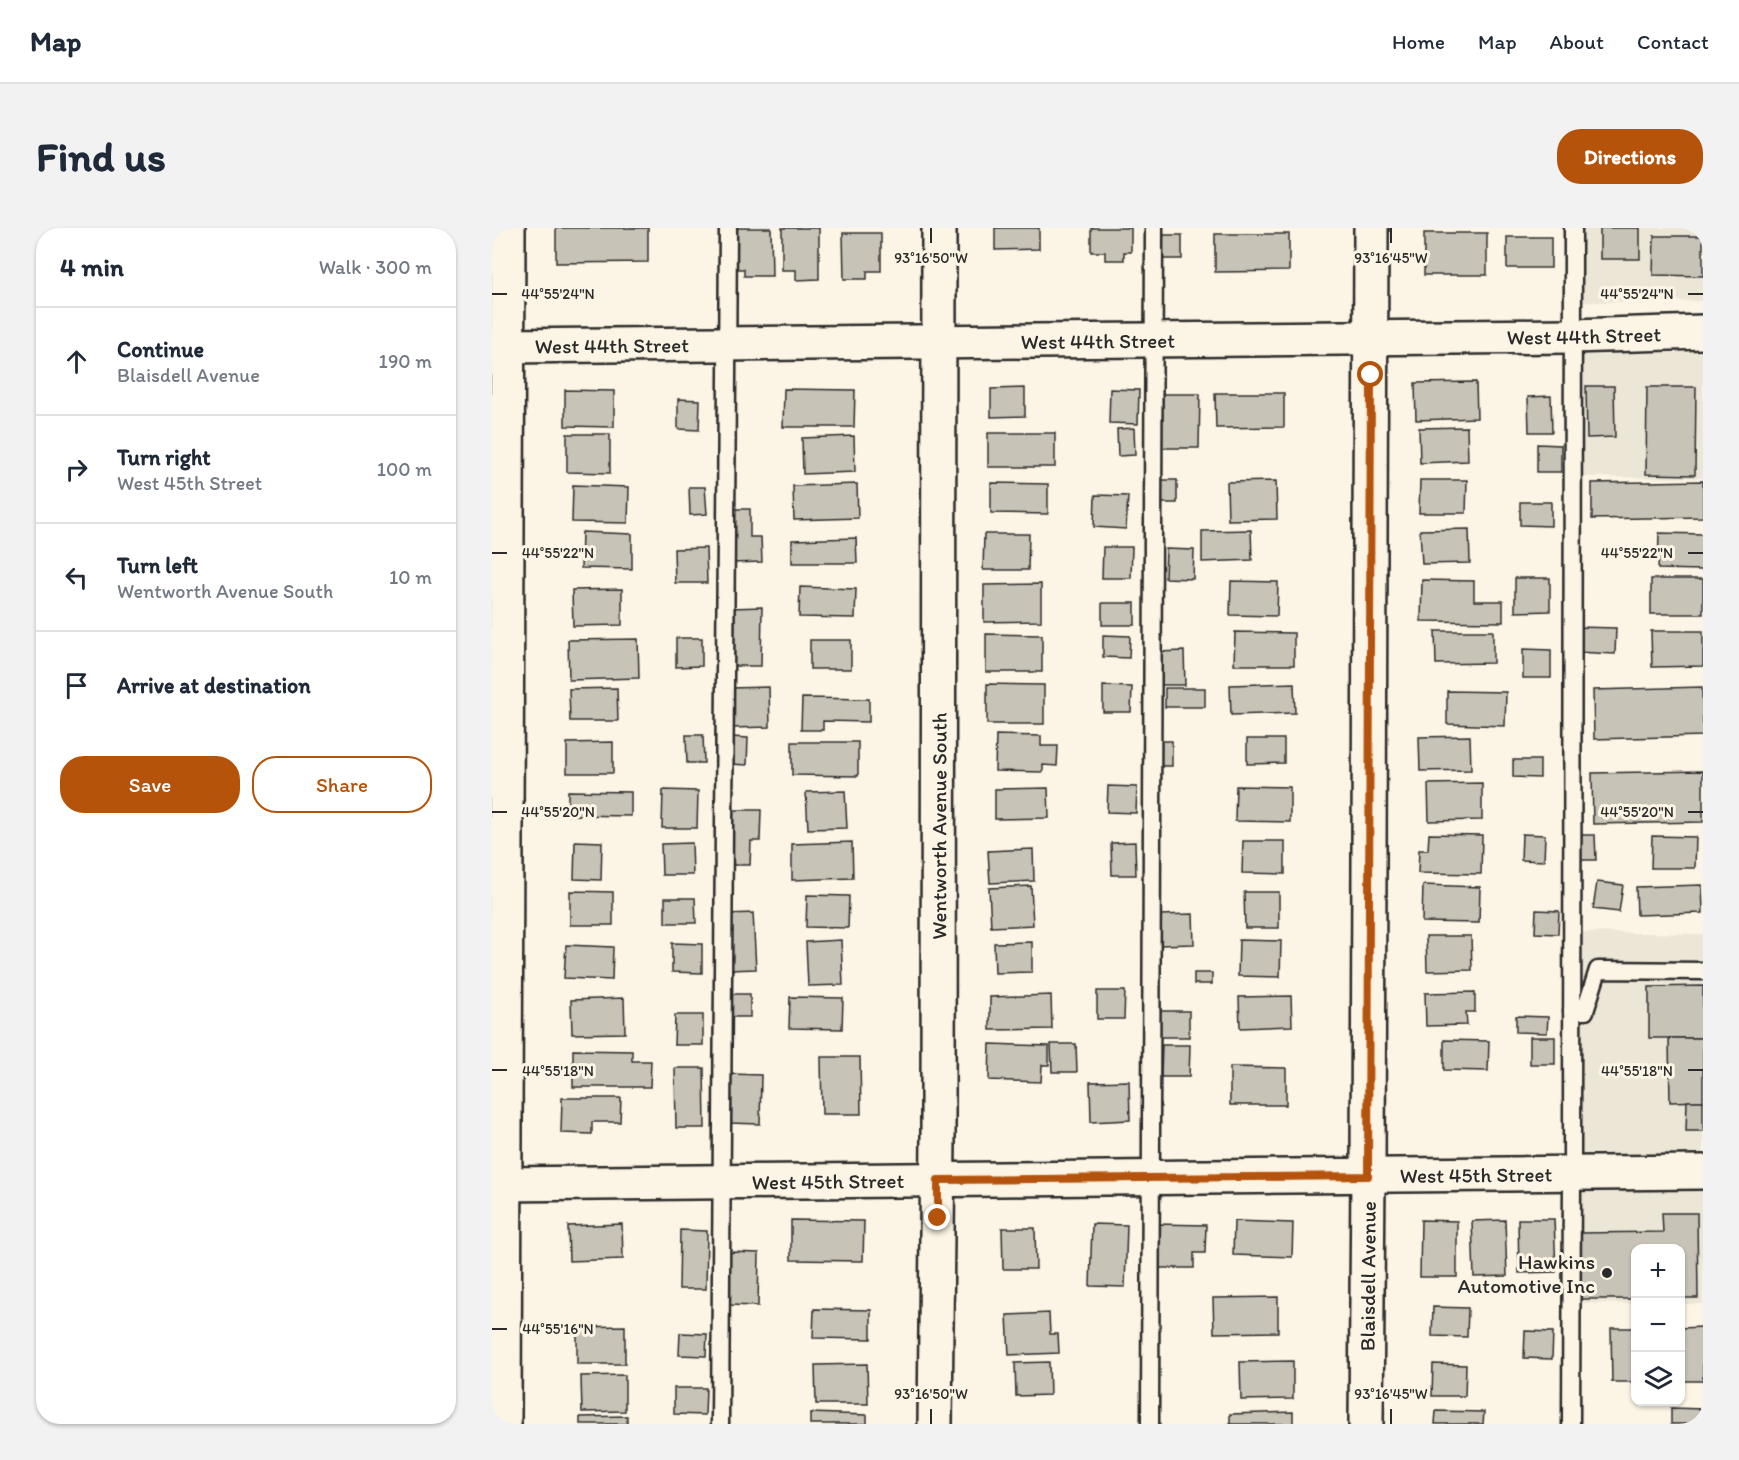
<!DOCTYPE html>
<meta charset="utf-8">
<style>
body{margin:0;font-family:Itim,sans-serif;background:#f2f2f3;color:#1f2937}
.controls{position:absolute;right:18px;bottom:18px;display:grid;overflow:hidden;border-radius:12px;box-shadow:0 2px 4px #0004}
.controls button{width:54px;height:54px;display:grid;place-items:center;padding:0;border:0;border-bottom:2px solid #e0e1e3;background:#fff;color:#1f2937;font:30px sans-serif}
.stop{position:absolute;width:18px;height:18px;margin:-14px;border:4px solid #b45309;border-radius:50%;background:#fff}
.stop.end{background:#b45309;border-color:#fff;box-shadow:0 2px 6px #0008}
.list{margin:0;padding:0;list-style:none}
h2{display:flex;justify-content:space-between;align-items:center;height:78px;margin:0;padding:0 24px;font-size:26px}
h2 small{font-size:20px;font-weight:400;color:#747a83}
.list li{display:grid;grid-template-columns:39px 1fr auto;gap:18px;align-items:center;box-sizing:border-box;height:108px;padding:0 24px;border-top:2px solid #e0e1e3}
.list b{display:block;font-size:22px;white-space:nowrap}
.list p{margin:0;font-size:20px;white-space:nowrap;color:#747a83}
.list em{font-size:20px;font-style:normal;color:#747a83}
.actions{display:flex;gap:12px;padding:18px 24px}
.actions a{flex:1;padding:14px 0;border:2px solid #b45309;border-radius:24px;text-align:center;font-size:21px;color:#b45309}
.actions .main{background:#b45309;color:#fff}
.icon{flex:none;width:33px;height:33px;fill:none;stroke:currentColor;stroke-width:2;stroke-linecap:round;stroke-linejoin:round}
.map{position:relative;flex:none;width:1211px;height:1196px;overflow:hidden;border-radius:24px}
header{display:flex;align-items:center;gap:36px;box-sizing:border-box;height:84px;padding:0 30px;background:#fff;border-bottom:2px solid #e0e1e3}
header strong{font-size:28px}
nav{display:flex;gap:33px;margin-inline-start:auto;font-size:21px}
.intro{display:flex;align-items:center;justify-content:space-between;box-sizing:border-box;height:144px;padding:0 36px}
h1{margin:0;font-size:42px}
.button{padding:15px 27px;border-radius:24px;background:#b45309;color:#fff;font-size:21px;font-weight:700}
main{display:flex;gap:36px;padding:0 36px}
aside{flex:1;background:#fff;border-radius:24px;box-shadow:0 2px 4px #0004}
.map>svg:first-child{display:block}
.built{fill:#ece6d7}
.building{fill:#c8c3b7;stroke:#2b2b2b;stroke-width:1.5}
.lines{fill:none;stroke-linecap:round;stroke-linejoin:round}
.service-casing{stroke:#2b2b2b;stroke-width:21}
.minor-casing{stroke:#2b2b2b;stroke-width:38}
.service{stroke:#fcf5e5;stroke-width:16}
.minor{stroke:#fcf5e5;stroke-width:33}
.route{stroke:#b45309;stroke-width:8}
.ticks{fill:none;stroke:#2b2b2b;stroke-width:2}
.poi-dot{fill:#2b2b2b;stroke:#fcf5e5;stroke-width:2}
.labels{text-anchor:middle;dominant-baseline:central;stroke-width:6;stroke-linejoin:round;paint-order:stroke}
.street-label{font-size:21px;fill:#2b2b2b;stroke:#fcf5e5}
.poi-label{font-size:21px;fill:#2b2b2b;stroke:#fcf5e5;text-anchor:end}
.ticks-label{font-size:15px;text-anchor:middle;fill:#2b2b2b;stroke:#fcf5e5;stroke-width:6;stroke-linejoin:round;paint-order:stroke}
</style>
<header>
<strong>Map</strong>
<nav><a>Home</a><a>Map</a><a>About</a><a>Contact</a></nav>
</header>
<div class="intro"><h1>Find us</h1><a class="button">Directions</a></div>
<main>
<aside>
<h2>4 min<small>Walk · 300 m</small></h2>
<ul class="list">
<li><svg class="icon" aria-label="ahead" viewBox="0 0 24 24"><path d="M12 20V5M6 11l6-6 6 6"/></svg><div><b>Continue</b><p>Blaisdell Avenue</p></div><em>190 m</em></li>
<li><svg class="icon" aria-label="right" viewBox="0 0 24 24"><path d="M7 20v-9h11M14 6l5 5-5 5"/></svg><div><b>Turn right</b><p>West 45th Street</p></div><em>100 m</em></li>
<li><svg class="icon" aria-label="left" viewBox="0 0 24 24"><path d="M17 20v-9H6M10 6l-5 5 5 5"/></svg><div><b>Turn left</b><p>Wentworth Avenue South</p></div><em>10 m</em></li>
<li><svg class="icon" aria-label="arrive" viewBox="0 0 24 24"><path d="M6 21V4h12l-3 4 3 4H6"/></svg><div><b>Arrive at destination</b></div></li>
</ul>
<div class="actions"><a class="main">Save</a><a>Share</a></div>
</aside>
<div class="map">
<svg width="1211" height="1196" viewBox="0 0 1211 1196">
<rect width="100%" height="100%" fill="#fcf5e5"/>
<filter id="ink" filterUnits="userSpaceOnUse"><feTurbulence type="fractalNoise" baseFrequency=".0167" numOctaves="2"/><feDisplacementMap in="SourceGraphic" scale="12" xChannelSelector="R" yChannelSelector="G"/><feConvolveMatrix kernelMatrix="1 2 1 2 8 2 1 2 1" color-interpolation-filters="sRGB"/></filter>
<g filter="url(#ink)">
<g class="built">
<path d="M1090 0H1211V73L1090 74Z"/>
<path d="M1211 124V250L1083 249 1084 127Z"/>
<path d="M1081 704 1211 706V1076H1189L1188 1020H1144L1143 1076 1077 1075Z"/>
</g>
<g class="building">
<path d="M64 0H156V34L64 35Z"/>
<path d="M243 0H279L280 48H252V41H243Z"/>
<path d="M290 0H327V51L304 52V42H290Z"/>
<path d="M503 0H547V21L503 22Z"/>
<path d="M599 0H639V24H632V32H613V24H599Z"/>
<rect x="1108" y="0" width="40" height="31"/>
<path d="M351 5H389V43H375V51H352Z"/>
<rect x="932" y="5" width="63" height="42"/>
<path d="M723 6H797V43L723 44Z"/>
<rect x="666" y="7" width="24" height="24"/>
<path d="M1162 8H1211V48L1161 47Z"/>
<rect x="1015" y="9" width="44" height="31"/>
<path d="M984 154 985 190 924 192 923 155Z"/>
<path d="M1094 158H1122L1123 209 1095 210Z"/>
<path d="M1155 159H1204L1203 247 1154 246Z"/>
<path d="M533 160V188L499 189V161Z"/>
<path d="M292 161 363 162 362 199H291Z"/>
<path d="M618 161 647 162 646 196 617 195Z"/>
<path d="M73 162 122 163V199L73 198Z"/>
<path d="M723 165H792V199L724 200Z"/>
<path d="M668 166H708L707 220H667Z"/>
<path d="M1059 168 1060 204H1037L1036 169Z"/>
<path d="M186 171 208 172 207 202 186 201Z"/>
<path d="M975 199 976 233 928 235 927 200Z"/>
<path d="M642 200 643 227 626 228 625 201Z"/>
<rect x="496" y="205" width="67" height="34"/>
<path d="M75 206H118V245L75 244Z"/>
<path d="M362 208 363 244 311 246 310 210Z"/>
<path d="M1045 216 1069 217V244H1045Z"/>
<rect x="668" y="252" width="17" height="23"/>
<path d="M928 252H975L974 285H927Z"/>
<path d="M784 253 785 291 736 292 735 254Z"/>
<path d="M1211 253V289L1100 291V255Z"/>
<path d="M499 255 556 256V286L499 285Z"/>
<path d="M365 256 366 290 302 292 301 258Z"/>
<path d="M81 257 137 259 136 295 80 294Z"/>
<path d="M197 259H213L215 286 198 287Z"/>
<path d="M603 267 636 268 634 301 602 299Z"/>
<path d="M1028 274H1059V298L1028 297Z"/>
<path d="M238 281H258V309H269L270 334 240 335Z"/>
<path d="M977 301 978 335 930 336 928 302Z"/>
<path d="M759 302 760 332 710 334V303Z"/>
<path d="M90 304 140 306V341L89 340Z"/>
<path d="M1167 305 1211 306V342L1166 341Z"/>
<path d="M492 306H537L536 342H491Z"/>
<path d="M364 310 365 335H300V312Z"/>
<path d="M611 319H640L639 350H610Z"/>
<path d="M214 320 215 355H183L182 321Z"/>
<path d="M674 321 702 322 701 351 673 350Z"/>
<path d="M1023 350H1058V383L1023 384Z"/>
<rect x="1159" y="351" width="52" height="35"/>
<path d="M930 352 982 353V373H1011V394L929 393Z"/>
<path d="M739 353 786 354 785 388 738 387Z"/>
<path d="M549 356V393L492 394V357Z"/>
<path d="M308 359 364 361 363 390 307 389Z"/>
<path d="M130 361V397L81 398 80 362Z"/>
<rect x="610" y="375" width="33" height="22"/>
<path d="M270 379 269 438H237L239 380Z"/>
<path d="M1085 399 1124 400 1123 426 1084 424Z"/>
<path d="M943 403H1001V435L944 436Z"/>
<path d="M1159 403H1211V438L1160 439Z"/>
<path d="M743 404 802 405V437H742Z"/>
<path d="M494 406 550 407V444H494Z"/>
<path d="M611 407 638 408 637 430 611 429Z"/>
<path d="M184 410H210V438L184 439Z"/>
<path d="M146 411 147 450 77 452 76 412Z"/>
<rect x="318" y="412" width="41" height="29"/>
<path d="M1031 421 1059 422V450H1031Z"/>
<path d="M692 423 693 457H666L665 424Z"/>
<path d="M802 455 803 485 739 487 738 457Z"/>
<path d="M495 456 552 457V496H495Z"/>
<path d="M611 458 640 459 639 484H611Z"/>
<path d="M277 459 278 499 238 500 237 460Z"/>
<path d="M1210 459 1211 508 1102 511 1101 462Z"/>
<path d="M125 460 126 493H78L77 461Z"/>
<rect x="673" y="460" width="40" height="19"/>
<path d="M955 463 1014 464 1013 498 955 496Z"/>
<path d="M310 470 377 471V494L331 493V502H309Z"/>
<path d="M194 507H211L212 535H195Z"/>
<path d="M504 507 549 508V518H566L565 538 551 537V544L503 543Z"/>
<path d="M978 508 979 542 928 543 927 509Z"/>
<path d="M239 509 256 510 255 537 238 536Z"/>
<path d="M755 511H792V535L755 536Z"/>
<rect x="664" y="513" width="16" height="25"/>
<path d="M121 514V545H75V515Z"/>
<path d="M300 514H366V548L300 547Z"/>
<path d="M1021 532H1048V550L1021 549Z"/>
<path d="M1211 543V594L1101 596 1100 545Z"/>
<path d="M990 555V592L937 593 936 556Z"/>
<path d="M616 558 645 559 644 585 615 584Z"/>
<path d="M744 558 798 559V594L743 593Z"/>
<path d="M556 560 557 590 503 591V561Z"/>
<path d="M171 562 206 563 205 600H170Z"/>
<path d="M76 563 139 564V588L76 587Z"/>
<path d="M353 563 355 600 316 601 314 564Z"/>
<path d="M235 582H269L268 613H259L258 637H235Z"/>
<path d="M937 606 990 607 989 646 926 645 927 622H936Z"/>
<path d="M1030 606 1053 607 1052 633 1029 632Z"/>
<path d="M1088 607H1103L1104 632H1088Z"/>
<path d="M1160 608 1204 609 1203 640H1159Z"/>
<path d="M83 613 110 614 109 652 82 651Z"/>
<path d="M751 613H793V646L750 645Z"/>
<path d="M360 614 361 650 300 652V616Z"/>
<path d="M643 614 644 647H620L619 615Z"/>
<path d="M200 615 201 647H170L169 616Z"/>
<path d="M541 621 542 653 498 655 496 623Z"/>
<path d="M1105 654 1131 657 1127 684 1101 681Z"/>
<path d="M931 657 988 659 987 695 930 694Z"/>
<path d="M1210 657 1211 685 1145 687 1144 659Z"/>
<path d="M539 658 541 697 499 699 497 660Z"/>
<path d="M78 663 121 664V697H78Z"/>
<path d="M752 664H787V700H753Z"/>
<path d="M315 667 357 668 356 700 314 699Z"/>
<path d="M173 670H203L204 695H173Z"/>
<path d="M1044 682 1067 683 1066 706 1043 705Z"/>
<path d="M261 685 264 741 237 742 234 686Z"/>
<path d="M701 686 702 716 668 717 667 687Z"/>
<path d="M934 708H979L980 742 935 743Z"/>
<path d="M349 712 351 757 316 758 314 714Z"/>
<path d="M747 712 789 713 788 749 746 748Z"/>
<path d="M540 714V744L503 745 502 715Z"/>
<path d="M180 715 210 716V745L180 744Z"/>
<path d="M74 717 121 719 120 752 72 750Z"/>
<rect x="702" y="745" width="18" height="11"/>
<path d="M1211 758V810H1157V759Z"/>
<path d="M605 763H633L632 791H605Z"/>
<path d="M983 764V784H974L975 797 934 798 933 765Z"/>
<rect x="237" y="766" width="21" height="23"/>
<path d="M559 767 560 801 498 802V769Z"/>
<path d="M799 768 800 798 748 800 747 769Z"/>
<path d="M298 769 351 770 350 801 297 800Z"/>
<path d="M132 770 133 805 80 806 79 772Z"/>
<rect x="663" y="783" width="34" height="26"/>
<path d="M183 787H211V817H182Z"/>
<path d="M1024 788 1056 789 1055 805 1024 804Z"/>
<rect x="1038" y="809" width="25" height="27"/>
<path d="M1177 810H1211V873L1178 874Z"/>
<path d="M952 812 997 813 996 843 952 842Z"/>
<path d="M498 816 557 818V837H550L549 854 497 852Z"/>
<path d="M559 816H584L585 844H560Z"/>
<path d="M670 817H698L697 849H669Z"/>
<path d="M81 822 140 823V833H159L158 859H81Z"/>
<path d="M329 829H368L369 886H330Z"/>
<path d="M738 839 794 840V877H738Z"/>
<path d="M183 840H212L213 900H184Z"/>
<path d="M238 846 269 847 268 896 237 895Z"/>
<path d="M637 853 638 892 599 894 598 854Z"/>
<path d="M70 870H129L128 894H100V906L69 905Z"/>
<path d="M1195 873H1211V903H1194Z"/>
<path d="M1170 985H1205L1206 1070H1188V1020H1144V1071H1087L1086 1005 1171 1004Z"/>
<path d="M1026 991H1062L1064 1044 1027 1045Z"/>
<path d="M299 992 372 993 371 1033 299 1032Z"/>
<path d="M929 992 965 993V1049H928Z"/>
<path d="M1013 992 1015 1048 982 1049 980 993Z"/>
<path d="M742 993 801 995 800 1029 741 1027Z"/>
<path d="M130 996 131 1031 77 1033 76 998Z"/>
<path d="M600 996 635 997 633 1059 598 1058Z"/>
<path d="M663 996 714 997 713 1025H702V1040H662Z"/>
<path d="M510 1000H543L544 1041H511Z"/>
<path d="M188 1002 215 1003 214 1061H187Z"/>
<path d="M237 1024 267 1025 266 1078 236 1077Z"/>
<path d="M786 1069V1104L722 1105 721 1070Z"/>
<path d="M941 1079 976 1080 975 1109 940 1108Z"/>
<path d="M322 1081 379 1082V1111L321 1110Z"/>
<path d="M557 1085 558 1106H566L567 1125 517 1127 515 1087Z"/>
<path d="M133 1098V1136H85V1099Z"/>
<path d="M1211 1099V1153H1188V1100Z"/>
<path d="M1119 1100H1144V1154H1120Z"/>
<path d="M1033 1103 1061 1104 1060 1131 1032 1130Z"/>
<path d="M188 1105 215 1106 214 1128 187 1127Z"/>
<path d="M801 1133V1171L749 1172 748 1134Z"/>
<path d="M557 1134 558 1167 524 1168 523 1135Z"/>
<path d="M375 1136 376 1176H324L323 1137Z"/>
<path d="M941 1136 974 1137 973 1168H940Z"/>
<path d="M133 1147V1183L90 1184 89 1148Z"/>
<path d="M182 1160H214L213 1187 182 1186Z"/>
<path d="M1179 1180 1211 1181V1196H1179Z"/>
<path d="M944 1183 992 1184 991 1196H943Z"/>
<path d="M801 1184V1196H738V1186Z"/>
<path d="M318 1185 375 1187V1196H318Z"/>
<path d="M135 1188V1196H88V1189Z"/>
</g>
<g class="lines">
<defs>
<g id="service">
<path d="M1080 783H1093L1106 742 1211 743"/>
<path d="M228 1196 236 0"/>
<path d="M658 1196 662 0"/>
<path d="M1079 1196 1080 946 1081 0"/>
</g>
<g id="minor">
<path id="s1" d="M0 118 1080 108 1211 104"/>
<path id="s2" d="M0 956 1211 944"/>
<path d="M12 1196 16 0"/>
<path id="s3" d="M443 1196 446 910 447 0"/>
<path id="s4" d="M874 1196 876 948 879 0"/>
</g>
</defs>
<use href="#service" class="service-casing"/>
<use href="#minor" class="minor-casing"/>
<use href="#service" class="service"/>
<use href="#minor" class="minor"/>
</g>
</g>
<g class="lines" filter="url(#ink)">
<path class="route" d="M446 990V952L876 948 879 147"/>
</g>
<path class="ticks" d="M439 0V15M899 0V15M0 66H15M1196 66H1211M0 325H15M1196 325H1211M0 584H15M1196 584H1211M0 842H15M1196 842H1211M0 1101H15M439 1181V1196M899 1181V1196"/>
<circle class="poi-dot" cx="1115" cy="1045" r="6"/>
<g class="labels">
<g class="street-label">
<text stroke="none"><textPath href="#s1" startOffset="1092">West 44th Street</textPath></text>
<text stroke="none"><textPath href="#s1" startOffset="606">West 44th Street</textPath></text>
<text stroke="none"><textPath href="#s1" startOffset="120">West 44th Street</textPath></text>
<text stroke="none"><textPath href="#s3" startOffset="598">Wentworth Avenue South</textPath></text>
<text stroke="none"><textPath href="#s2" startOffset="984">West 45th Street</textPath></text>
<text stroke="none"><textPath href="#s2" startOffset="336">West 45th Street</textPath></text>
<text stroke="none"><textPath href="#s4" startOffset="148">Blaisdell Avenue</textPath></text>
</g>
<g class="poi-label">
<text x="1103" y="1033">Hawkins<tspan x="1103" dy="24">Automotive Inc</tspan></text>
</g>
</g>
<g class="ticks-label">
<text x="439" y="35">93°16'50"W</text>
<text x="899" y="35">93°16'45"W</text>
<text x="66" y="71">44°55'24"N</text>
<text x="1145" y="71">44°55'24"N</text>
<text x="66" y="330">44°55'22"N</text>
<text x="1145" y="330">44°55'22"N</text>
<text x="66" y="589">44°55'20"N</text>
<text x="1145" y="589">44°55'20"N</text>
<text x="66" y="848">44°55'18"N</text>
<text x="1145" y="848">44°55'18"N</text>
<text x="66" y="1106">44°55'16"N</text>
<text x="439" y="1171">93°16'50"W</text>
<text x="899" y="1171">93°16'45"W</text>
</g>
</svg>
<div class="controls">
<button>+</button>
<button>−</button>
<button><svg class="icon" aria-label="layers" viewBox="0 0 24 24"><path d="M12 4l9 5-9 5-9-5zM3 14l9 5 9-5"/></svg></button>
</div>
<div class="stop" style="left:879px;top:147px"></div>
<div class="stop end" style="left:446px;top:990px"></div>
</div>
</main>
